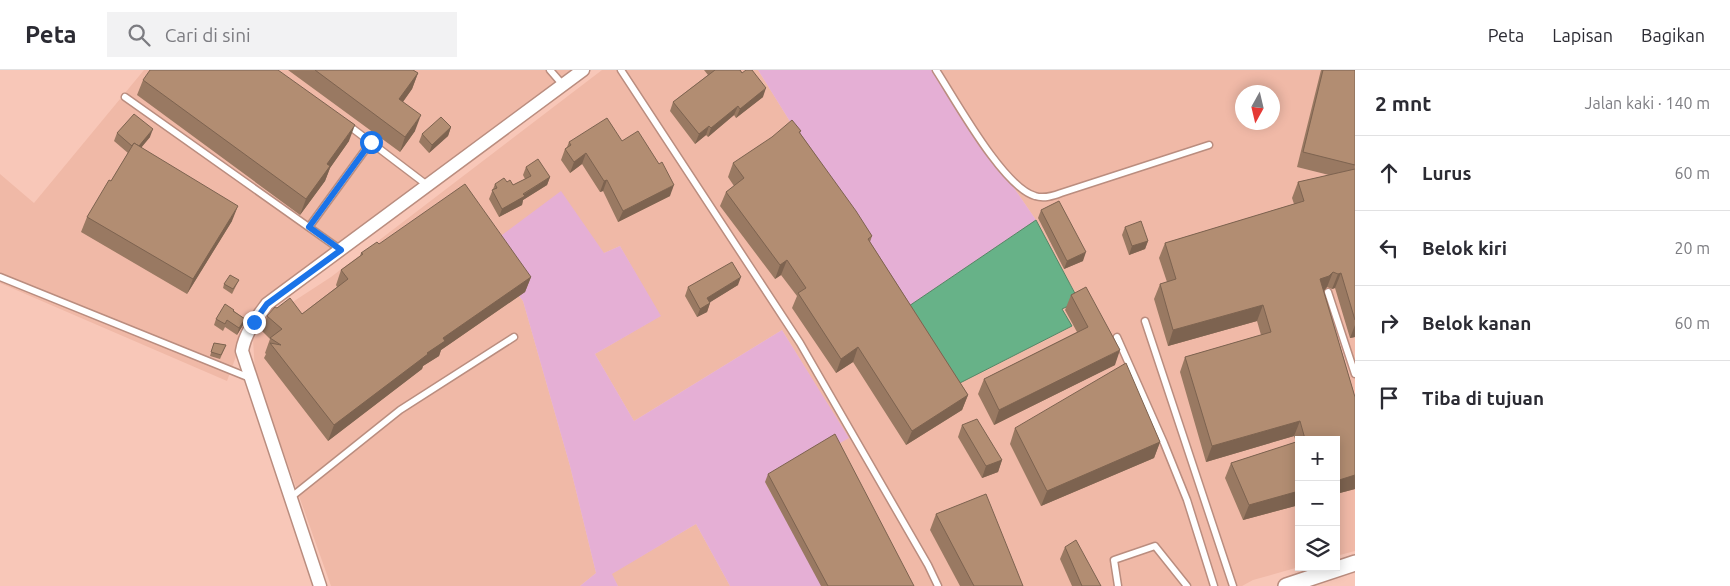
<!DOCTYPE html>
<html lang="id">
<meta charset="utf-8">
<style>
body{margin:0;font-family:Ubuntu,sans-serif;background:#f2f2f3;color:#2b2b33}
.controls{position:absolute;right:15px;bottom:15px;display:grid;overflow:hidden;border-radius:0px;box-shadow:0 2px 12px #0003}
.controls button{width:45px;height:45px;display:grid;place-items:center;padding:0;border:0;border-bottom:1px solid #e1e1e2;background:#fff;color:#2b2b33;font:25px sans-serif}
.compass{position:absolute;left:1235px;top:15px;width:45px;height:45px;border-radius:50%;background:#fff;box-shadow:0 2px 12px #0003;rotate:188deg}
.stop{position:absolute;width:15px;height:15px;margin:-11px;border:4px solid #1a73e8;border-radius:50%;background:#fff}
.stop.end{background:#1a73e8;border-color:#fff;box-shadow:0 1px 5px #0008}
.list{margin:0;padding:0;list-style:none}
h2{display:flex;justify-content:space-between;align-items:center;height:65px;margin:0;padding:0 20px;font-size:21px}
h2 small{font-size:16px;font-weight:400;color:#7c7c81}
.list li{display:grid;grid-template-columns:32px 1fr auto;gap:15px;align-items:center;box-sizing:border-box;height:75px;padding:0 20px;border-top:1px solid #e1e1e2}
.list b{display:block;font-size:19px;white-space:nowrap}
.list em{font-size:16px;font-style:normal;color:#7c7c81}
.icon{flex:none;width:28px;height:28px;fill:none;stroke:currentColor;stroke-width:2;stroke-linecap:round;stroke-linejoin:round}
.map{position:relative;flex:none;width:1355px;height:516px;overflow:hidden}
header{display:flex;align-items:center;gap:30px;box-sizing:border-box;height:70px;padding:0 25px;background:#fff;border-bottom:1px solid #e1e1e2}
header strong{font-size:24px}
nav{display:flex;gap:28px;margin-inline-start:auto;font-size:18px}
.search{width:350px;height:45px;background:#f2f2f3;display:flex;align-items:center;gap:12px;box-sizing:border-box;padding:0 18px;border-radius:0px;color:#7c7c81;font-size:19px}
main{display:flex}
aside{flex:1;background:#fff}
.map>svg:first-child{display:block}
.built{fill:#f0b9a7;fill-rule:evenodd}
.green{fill:#e5afd5}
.water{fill:#67b288;stroke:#568566}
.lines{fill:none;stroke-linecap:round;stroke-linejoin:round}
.service-casing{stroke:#ba8d7f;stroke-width:9}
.minor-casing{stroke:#ba8d7f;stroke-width:15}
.tertiary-casing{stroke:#ba8d7f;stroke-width:18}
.service{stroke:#fff;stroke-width:6}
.minor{stroke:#fff;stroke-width:12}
.tertiary{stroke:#fff;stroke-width:15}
.wall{fill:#997962}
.shaded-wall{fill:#7d6350}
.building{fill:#b28d72;stroke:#7d6350}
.route{stroke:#1a73e8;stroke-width:6}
</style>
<header>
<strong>Peta</strong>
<div class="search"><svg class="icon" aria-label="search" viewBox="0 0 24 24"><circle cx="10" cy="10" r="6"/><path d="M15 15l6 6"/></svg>Cari di sini</div>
<nav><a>Peta</a><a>Lapisan</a><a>Bagikan</a></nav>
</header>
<main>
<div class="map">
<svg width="1355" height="516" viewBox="0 0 1355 516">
<rect width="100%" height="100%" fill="#f8c7b8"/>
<g class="built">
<path d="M144 0H580L249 251 227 311 0 213V104L34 133Z"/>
<path d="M602 0H758L906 238 1072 256 1062 239 1079 231 1036 150 933 0H1355V481L1336 486V370H1299V497L1253 510 1242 516H823L766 414 848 368 782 260 634 351 595 284 660 246 620 176 604 183 482 180 523 231 570 396 596 503 580 516H331L255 302 253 269 288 235 331 207ZM1242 22H1272V52H1242Z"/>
<path d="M696 454 730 516H618L611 504Z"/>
</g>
<g class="green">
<path d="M758 0H933L1036 150 906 238Z"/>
<path d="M561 121 604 183 620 176 661 246 595 284 634 351 782 260 849 368 766 414 823 516H730L696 454 612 504 618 516H580L596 503 570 396 523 231 482 180Z"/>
</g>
<path class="water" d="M1036 150 1079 231 1062 239 1072 256 956 315 906 238Z"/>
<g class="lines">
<defs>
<g id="service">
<path d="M550 0 563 15"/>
<path d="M621 0 800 273 928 495 938 516"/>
<path d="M936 0C955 29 1003 117 1035 126 1044 129 1053 126 1061 123L1209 75"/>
<path d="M125 27 341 180"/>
<path d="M348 55 427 115"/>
<path d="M309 157 371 72"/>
<path d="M0 207 250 308"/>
<path d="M1328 222 1355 304"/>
<path d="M1145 251 1233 516"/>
<path d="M1117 267 1164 373 1187 430 1214 516"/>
<path d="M290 428 400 340 514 267"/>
<path d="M1118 516 1114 490 1155 476 1187 516"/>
</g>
<path id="minor" d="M320 516 242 281C245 263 256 249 267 234L583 0"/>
<path id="tertiary" d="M1286 516 1355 493"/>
</defs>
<use href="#service" class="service-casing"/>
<use href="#minor" class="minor-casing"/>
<use href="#tertiary" class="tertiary-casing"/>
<use href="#service" class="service"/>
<use href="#minor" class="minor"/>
<use href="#tertiary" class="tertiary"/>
</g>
<g class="wall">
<path d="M288 0H413L418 3 412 19 403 32 415 61 400 82Z"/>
<path d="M704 0H740L763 27 736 48 734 45 708 67 706 65 695 74 670 41 673 32 708 5Z"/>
<path d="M1321 0H1355V267L1350 268 1335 218 1332 219 1327 217 1324 221 1355 327V419L1336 424V370H1299V435L1243 450 1225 408 1231 393 1296 372 1294 366 1206 392 1180 302 1185 287 1261 265 1257 251 1168 276 1154 229 1160 214 1167 212 1159 188 1165 173 1294 134 1292 128 1298 112 1329 105 1297 97Z"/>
<path d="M143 10 349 71 330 98 325 111 300 145 137 25Z"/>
<path d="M451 57 448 66 429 83 419 72 422 64Z"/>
<path d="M801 61 800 63 872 166 870 172 968 325 962 340 906 375 853 292 836 303 792 238 797 226 781 205 775 209 720 136 726 122 734 116 728 107 733 93Z"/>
<path d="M117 63 150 67 141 78 232 151 187 224 81 162 87 147 111 111 128 83 114 71Z"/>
<path d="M622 71 670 126 618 152 603 121 600 122 582 94 570 103 561 90 565 79 567 77 569 72Z"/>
<path d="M526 97 550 107 547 115 523 130 522 135 499 147 489 129 495 114 507 112 513 115 525 109 523 105Z"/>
<path d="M1041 140 1083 191 1064 199 1038 148Z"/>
<path d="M1125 157 1148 171 1145 179 1129 185 1122 165Z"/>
<path d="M379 174 531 207 525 222 441 280 439 286 423 296 422 299 328 371 264 288 266 284 265 283 270 269 262 261 267 246 277 238 302 244 337 217 336 215 341 200 360 186 361 183Z"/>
<path d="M239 210 232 224 223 218 224 214Z"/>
<path d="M738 215 710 232V233L707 242 697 247 685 226 688 217Z"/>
<path d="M1071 225 1115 295 994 355 978 324 984 309 1077 262 1065 240Z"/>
<path d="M234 241 245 249 243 255 237 265 225 257 223 261 214 255 216 249Z"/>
<path d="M214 273 226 275 220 289 210 286Z"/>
<path d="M962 355 1002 390 998 402 982 408 958 367Z"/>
<path d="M1015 358 1160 372 1154 388 1041 436 1010 374Z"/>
<path d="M768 404 914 516H821L765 412Z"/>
<path d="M936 444 1023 516H960L930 460Z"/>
<path d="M1065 477 1101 516H1072L1060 489Z"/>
</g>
<g class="shaded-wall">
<path d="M418 3 412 19 394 44 399 29Z"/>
<path d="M766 18 763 27 736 48 740 39Z"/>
<path d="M738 36 734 45 708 67 711 58Z"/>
<path d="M421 45 415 61 400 82 405 67Z"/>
<path d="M355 55 349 71 330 98 325 111 300 145 306 129 327 94Z"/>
<path d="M709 56 706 65 695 74 699 64Z"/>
<path d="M451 57 448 66 429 83 432 75Z"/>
<path d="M153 59 150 67 133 87 136 79Z"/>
<path d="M586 83 582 94 570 103 574 92Z"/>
<path d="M550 107 547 115 523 130 522 135 499 147 502 139Z"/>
<path d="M607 110 603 121 600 122 604 111Z"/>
<path d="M674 115 670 126 618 152 623 141Z"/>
<path d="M238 136 232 151 187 224 193 209Z"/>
<path d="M1148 171 1145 179 1129 185 1132 176Z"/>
<path d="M1086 182 1083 191 1064 199 1067 191Z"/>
<path d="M787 190 781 205 775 209 780 195Z"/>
<path d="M1333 202 1327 217 1323 222 1320 209Z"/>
<path d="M1341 203 1335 218 1332 219 1338 204Z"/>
<path d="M531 207 525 222 441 280 439 286 423 296 422 299 328 371 334 355 427 283 443 268Z"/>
<path d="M741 207 738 215 704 236 707 228Z"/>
<path d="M710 233 707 242 697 247 700 239Z"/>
<path d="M1263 235 1257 251 1168 276 1173 260Z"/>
<path d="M245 249 243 255 237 265 239 258Z"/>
<path d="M1355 255V267L1350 268Z"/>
<path d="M858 277 853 292 836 303 841 289Z"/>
<path d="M1120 280 1115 295 994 355 999 340Z"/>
<path d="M968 325 962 340 906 375 912 361Z"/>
<path d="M1300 351 1294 366 1206 392 1212 376Z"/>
<path d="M1160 372 1154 388 1041 436 1047 421Z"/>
<path d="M1002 390 998 402 982 408 986 396Z"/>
<path d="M1355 405V419L1336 424V411Z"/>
<path d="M1299 421V435L1243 450 1249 435Z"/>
</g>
<g class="building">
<path d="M150 0H278L355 55 327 94 330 96 306 129 143 10Z"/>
<path d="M315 0H413L418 3 399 29 421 45 405 67Z"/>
<path d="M715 0H740L742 3 746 0H752L766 18 740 39 738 36 711 58 709 56 699 64 673 32Z"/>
<path d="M1323 0H1355V95L1303 82Z"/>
<path d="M134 44 153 59 139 76 134 73 132 76 117 63Z"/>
<path d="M441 47 451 57 432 75 422 64Z"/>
<path d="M607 48 622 71 638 61 659 94 662 92 674 115 623 141 607 110 604 111 586 83 574 92 565 79 571 75 569 72Z"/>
<path d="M792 50 801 61 799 62 856 141 872 166 868 169 968 325 912 361 858 277 841 289 798 223 806 218 787 190 780 195 726 122 744 108 733 93 772 67Z"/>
<path d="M134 73 238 136 193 209 87 147 109 110 111 111Z"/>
<path d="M538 89 550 107 523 124 525 126 502 139 492 120 497 118 495 114 504 108 507 112 510 110 513 115 531 106 526 97Z"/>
<path d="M1355 99V250L1341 203 1338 204 1333 202 1329 206 1320 209 1355 327V405L1336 411V370H1302L1305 369 1300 351 1212 376 1185 287 1271 262 1263 235 1173 260 1160 214 1176 209 1165 173 1304 131 1298 112Z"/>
<path d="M465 114 531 207 443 268 445 271 427 283 428 284 334 355 270 273 281 275 270 268 282 259 267 246 275 237 277 238 290 228 302 244 348 209 341 200 363 184 361 183 377 172 379 174Z"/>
<path d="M1059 131 1086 182 1067 191 1041 140Z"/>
<path d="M1141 151 1148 171 1132 176 1125 157Z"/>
<path d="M732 192 741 207 707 228 710 233 700 239 688 217Z"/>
<path d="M230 205 239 210 233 219 224 214Z"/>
<path d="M1086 217 1120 280 999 340 984 309 1088 257 1071 225Z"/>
<path d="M225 234 234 240 233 241 245 249 239 258 227 250 225 254 216 249Z"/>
<path d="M214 273 226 275 221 285 211 282Z"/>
<path d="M1126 293 1160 372 1047 421 1015 358Z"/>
<path d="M977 349 1002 390 986 396 962 355Z"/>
<path d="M835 364 914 516H828L768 404Z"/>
<path d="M1299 371V421L1249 435 1231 393Z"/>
<path d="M986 424 1023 516H974L936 444Z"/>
<path d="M1076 470 1101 516H1082L1065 477Z"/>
</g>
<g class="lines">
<path class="route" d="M254 252 267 234 341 180 309 157 371 72"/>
</g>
</svg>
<div class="controls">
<button>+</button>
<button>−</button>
<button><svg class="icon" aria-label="layers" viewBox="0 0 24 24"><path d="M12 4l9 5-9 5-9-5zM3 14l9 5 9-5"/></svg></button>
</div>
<svg class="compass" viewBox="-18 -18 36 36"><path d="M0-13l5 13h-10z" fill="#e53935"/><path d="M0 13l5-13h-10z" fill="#7c7c81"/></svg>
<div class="stop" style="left:371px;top:72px"></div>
<div class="stop end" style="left:254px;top:252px"></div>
</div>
<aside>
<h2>2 mnt<small>Jalan kaki · 140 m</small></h2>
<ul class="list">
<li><svg class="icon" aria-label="ahead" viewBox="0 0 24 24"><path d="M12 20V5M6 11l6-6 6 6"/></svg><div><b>Lurus</b></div><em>60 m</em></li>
<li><svg class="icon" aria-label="left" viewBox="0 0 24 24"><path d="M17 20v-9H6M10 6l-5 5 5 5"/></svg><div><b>Belok kiri</b></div><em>20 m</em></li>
<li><svg class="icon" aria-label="right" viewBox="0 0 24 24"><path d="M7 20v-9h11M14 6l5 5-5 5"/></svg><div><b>Belok kanan</b></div><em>60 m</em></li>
<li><svg class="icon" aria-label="arrive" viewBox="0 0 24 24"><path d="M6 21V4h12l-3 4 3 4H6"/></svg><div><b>Tiba di tujuan</b></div></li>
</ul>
</aside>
</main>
